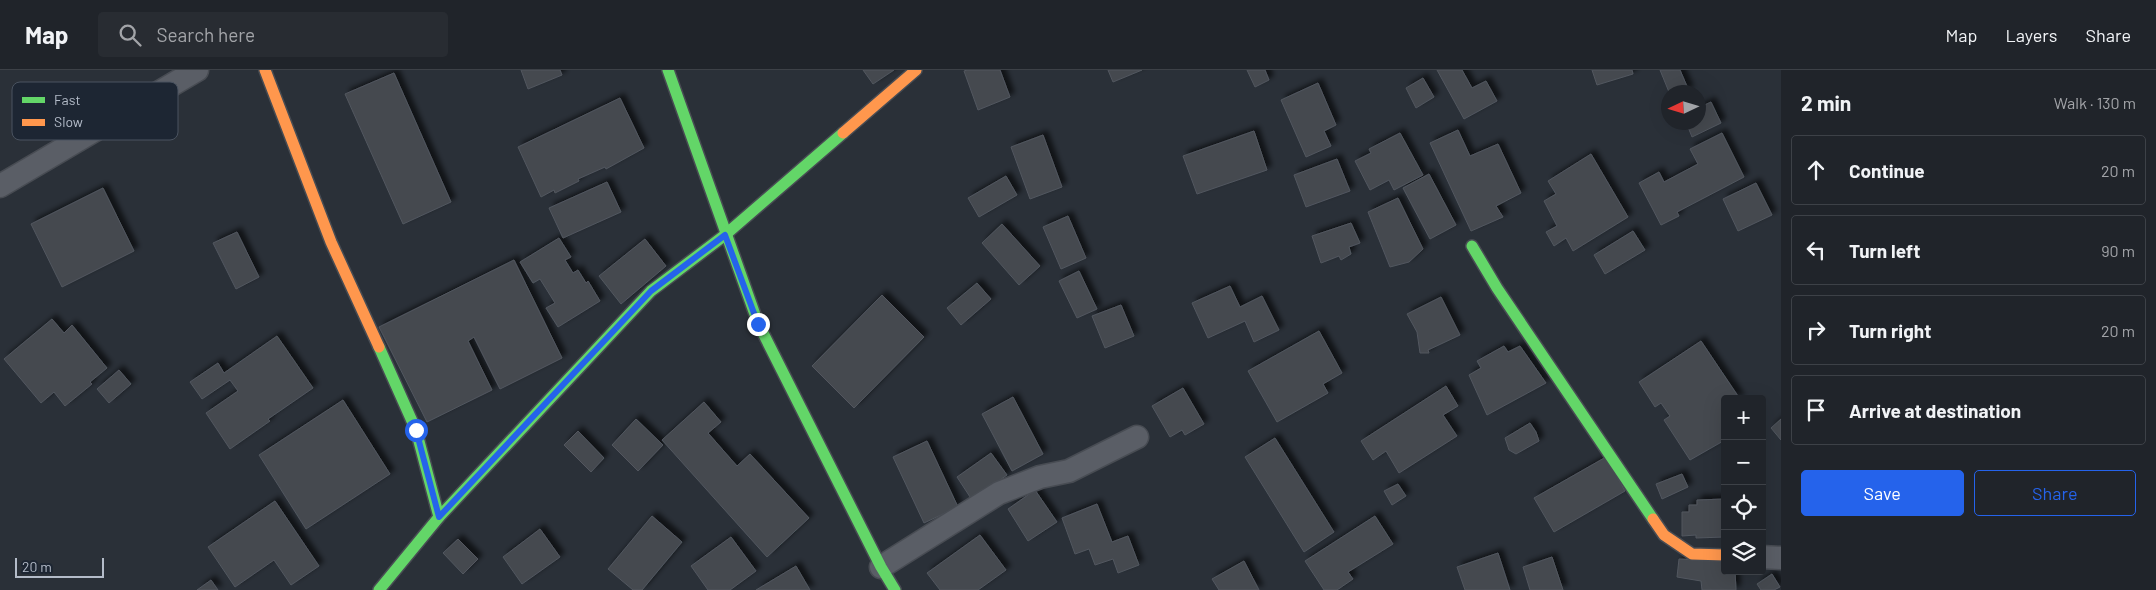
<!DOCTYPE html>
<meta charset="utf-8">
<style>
body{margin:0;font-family:Barlow,sans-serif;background:#282c32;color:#f1f3f6}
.controls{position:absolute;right:15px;bottom:15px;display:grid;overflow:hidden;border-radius:5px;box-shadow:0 5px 20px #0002}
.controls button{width:45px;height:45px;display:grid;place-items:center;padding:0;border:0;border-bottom:1px solid #3d4147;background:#20242a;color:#f1f3f6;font:25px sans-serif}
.compass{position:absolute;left:1661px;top:15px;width:45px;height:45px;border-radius:50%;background:#20242a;box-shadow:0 5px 20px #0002;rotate:266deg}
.scale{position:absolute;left:15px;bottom:12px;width:89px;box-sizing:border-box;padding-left:5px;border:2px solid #b4bcc9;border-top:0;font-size:14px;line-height:18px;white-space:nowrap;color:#b4bcc9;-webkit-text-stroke:4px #1d2633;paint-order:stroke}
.stop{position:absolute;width:15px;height:15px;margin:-11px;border:4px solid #2563eb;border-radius:50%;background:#fff}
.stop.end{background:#2563eb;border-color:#fff;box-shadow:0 1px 5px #0008}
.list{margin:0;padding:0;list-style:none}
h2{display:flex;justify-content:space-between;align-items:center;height:65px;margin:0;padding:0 20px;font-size:21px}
h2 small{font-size:16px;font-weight:400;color:#a2a4a8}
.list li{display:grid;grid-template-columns:32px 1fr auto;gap:15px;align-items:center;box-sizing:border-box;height:70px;margin:0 10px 10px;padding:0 10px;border:1px solid #3d4147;border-radius:5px}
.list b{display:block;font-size:19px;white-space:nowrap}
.list em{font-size:16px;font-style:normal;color:#a2a4a8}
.actions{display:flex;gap:10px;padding:15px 20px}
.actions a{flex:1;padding:11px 0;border:1px solid #2563eb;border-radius:5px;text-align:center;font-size:18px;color:#2563eb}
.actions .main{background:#2563eb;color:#fff}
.icon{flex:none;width:28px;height:28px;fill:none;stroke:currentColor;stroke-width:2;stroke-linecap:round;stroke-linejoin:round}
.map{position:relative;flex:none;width:1781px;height:520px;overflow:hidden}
header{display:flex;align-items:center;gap:30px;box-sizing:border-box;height:70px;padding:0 25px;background:#20242a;border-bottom:1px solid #3d4147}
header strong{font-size:24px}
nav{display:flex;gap:28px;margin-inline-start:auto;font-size:18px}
.search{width:350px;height:45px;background:#282c32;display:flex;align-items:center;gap:12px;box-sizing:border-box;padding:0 18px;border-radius:5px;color:#a2a4a8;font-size:19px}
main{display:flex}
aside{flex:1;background:#20242a}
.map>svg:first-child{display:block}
.building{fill:#444950;stroke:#52575f;filter:url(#shadow)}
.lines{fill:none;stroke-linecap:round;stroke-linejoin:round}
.street-casing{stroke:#484c53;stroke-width:25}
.fast-casing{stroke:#484c53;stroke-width:14}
.slow-casing{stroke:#484c53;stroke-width:14}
.street{stroke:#5a5e66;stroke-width:22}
.fast{stroke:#63d668;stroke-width:11}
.slow{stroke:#ff974d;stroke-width:11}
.route{stroke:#2563eb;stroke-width:6}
.key{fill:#1d2633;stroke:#4a5360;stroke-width:1}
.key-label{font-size:14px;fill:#b4bcc9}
</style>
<header>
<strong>Map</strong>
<div class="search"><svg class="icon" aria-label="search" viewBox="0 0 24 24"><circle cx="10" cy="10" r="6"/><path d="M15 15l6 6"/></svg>Search here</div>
<nav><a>Map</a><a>Layers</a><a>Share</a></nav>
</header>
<main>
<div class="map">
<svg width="1781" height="520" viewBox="0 0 1781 520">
<defs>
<filter id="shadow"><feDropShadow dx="4.5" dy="-4.5" stdDeviation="2.5" flood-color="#0009"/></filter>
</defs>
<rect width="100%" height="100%" fill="#2a3038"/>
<g class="building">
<path d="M521 0H560L562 5 528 19Z"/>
<path d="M863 0H894L873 14Z"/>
<path d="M967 0H1000L1010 27 978 40 964 1Z"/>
<path d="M1108 0H1142L1113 12Z"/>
<path d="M1247 0H1265L1269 10 1255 17Z"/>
<path d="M1437 0H1462L1472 18 1486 11 1497 31 1464 49Z"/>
<path d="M1592 0H1632L1633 4 1597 15Z"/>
<path d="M1660 0H1680L1689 21 1669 22Z"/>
<path d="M394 3 451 132 403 154 345 24Z"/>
<path d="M1423 8 1434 27 1416 38 1406 18Z"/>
<path d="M1318 13 1336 55 1324 61 1331 76 1306 87 1281 30Z"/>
<path d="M620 28 644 78 606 99 605 97 578 109 579 111 555 123 554 120 541 127 518 77Z"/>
<path d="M1711 32 1721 53 1692 67 1686 52H1698V38Z"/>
<path d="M1458 60 1470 86 1498 74 1521 123 1496 136 1503 147 1471 161 1430 73Z"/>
<path d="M1254 61 1267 100 1197 124 1183 86Z"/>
<path d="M1400 63 1423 105 1394 120 1389 110 1370 120 1355 91 1371 83 1369 79Z"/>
<path d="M1722 63 1744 107 1677 142 1679 146 1661 155 1639 113 1659 102 1664 112 1698 94 1690 79Z"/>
<path d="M1043 65 1062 117 1030 129 1011 77Z"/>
<path d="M1591 84 1628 147 1573 181 1566 168 1554 176 1546 162 1557 156 1544 131 1556 124 1548 111Z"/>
<path d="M1337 89 1350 121 1306 137 1294 105Z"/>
<path d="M1429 104 1456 155 1430 169 1403 118Z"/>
<path d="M1006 106 1017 125 979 147 968 128Z"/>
<path d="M607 112 621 142 563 168 549 138Z"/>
<path d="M1756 113 1772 145 1738 161 1723 129Z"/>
<path d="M103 118 134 181 62 217 31 154Z"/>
<path d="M1398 128 1423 179 1409 192 1390 197 1368 142Z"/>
<path d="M1068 146 1086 188 1061 199 1043 157Z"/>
<path d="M1351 153 1360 173 1349 177 1351 184 1341 190 1339 186 1321 193 1312 166Z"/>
<path d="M1002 154 1040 196 1019 215 982 173Z"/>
<path d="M1633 161 1645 180 1605 204 1594 185Z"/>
<path d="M237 162 259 207 236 219 213 173Z"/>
<path d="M559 168 571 187 565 190 573 203 578 200 586 213 588 211 600 231 558 257 546 238 555 233 540 209 533 213 520 192Z"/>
<path d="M645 169 666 196 621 234 599 206Z"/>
<path d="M514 190 562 288 500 319 474 267 468 271 492 320 427 352 379 257Z"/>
<path d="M1079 201 1097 239 1077 248 1059 211Z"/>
<path d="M977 213 991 229 961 255 947 238Z"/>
<path d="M1230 216 1240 237 1262 226 1279 260 1254 272 1245 251 1208 268 1192 233Z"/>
<path d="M882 225 924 267 854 338 812 296Z"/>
<path d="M1441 227 1460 265 1428 280 1429 283H1420L1417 262 1407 244Z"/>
<path d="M1121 235 1134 266 1105 278 1092 246Z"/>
<path d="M52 249 64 263 72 255 107 298 90 312 92 314 65 336 54 322 41 333 4 289Z"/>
<path d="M1319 261 1342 303 1323 314 1328 323 1277 352 1248 301Z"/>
<path d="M277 266 313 318 268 349 270 351 230 379 206 343 238 321 230 310 202 329 190 312 218 293 224 303Z"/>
<path d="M1701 271 1740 329H1725V370L1690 390 1664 350 1670 346 1661 333 1655 337 1639 312Z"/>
<path d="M1504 276 1508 282 1520 276 1546 313 1487 345 1469 305 1481 298 1477 291Z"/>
<path d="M119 300 131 314 109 333 97 319Z"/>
<path d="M1446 316 1458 336 1443 345 1457 366 1399 403 1386 381 1373 390 1361 371Z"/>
<path d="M1183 318 1204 354 1185 365 1182 360 1170 367 1152 336Z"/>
<path d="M1013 327 1043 384 1012 401 982 344Z"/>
<path d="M343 330 390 404 306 459 259 385Z"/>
<path d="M704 332 721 352 708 363 737 396 750 384 809 448 767 487 662 370Z"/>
<path d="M636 349 663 375 638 401 612 375Z"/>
<path d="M1781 349V370L1771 358Z"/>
<path d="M1530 353 1536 362 1539 371 1516 384 1509 380 1505 368Z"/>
<path d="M578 361 604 388 591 402 564 375Z"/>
<path d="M1275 368 1334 462 1304 482 1245 387Z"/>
<path d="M927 371 958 437 924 453 893 387Z"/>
<path d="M991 383 1007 405 972 430 957 407Z"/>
<path d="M1606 387 1625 421 1554 462 1534 428Z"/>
<path d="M1682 404 1688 417 1662 429 1656 414Z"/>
<path d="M1398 414 1406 426 1392 435 1384 421Z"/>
<path d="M1035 420 1057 452 1028 471 1008 439Z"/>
<path d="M1725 429V467L1696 468V465L1682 466V442H1689V435H1697V430Z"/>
<path d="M275 431 319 496 291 515 274 490 235 517 208 477Z"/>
<path d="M1097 434 1112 472 1128 466 1139 495 1118 503 1113 489 1095 495 1089 479 1075 484 1062 448Z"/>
<path d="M652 446 682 472 642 520H633L608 499Z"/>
<path d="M1375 446 1393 474 1348 502 1353 509 1337 520H1324L1305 491Z"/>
<path d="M540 459 560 487 522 514 503 487Z"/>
<path d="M980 465 1006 500 978 520H940L927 503Z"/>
<path d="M731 467 756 501 730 520H708L691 496Z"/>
<path d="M458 469 478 489 463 504 443 483Z"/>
<path d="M1498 483 1510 520H1465L1457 497Z"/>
<path d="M1552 487 1563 520H1530L1523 497Z"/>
<path d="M1679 489 1725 491V501H1735L1736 520H1702L1701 511 1677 507Z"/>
<path d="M1244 491 1259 520H1219L1212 509Z"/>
<path d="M796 496 810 520H756Z"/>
<path d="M1772 504 1780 517 1774 520H1761L1757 514Z"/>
<path d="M211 510 218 520H197Z"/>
</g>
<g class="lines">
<defs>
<g id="street">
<path d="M0 116 197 0"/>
<path d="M1762 487 1781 488"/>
<path d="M881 497 999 423 1040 407 1069 401 1137 367"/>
</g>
<g id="fast">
<path d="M668 0 758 253 881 497 895 520"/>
<path d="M1472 176 1497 218 1653 449"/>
<path d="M379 277 416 360 439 447"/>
<path d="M379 520 439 447 651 221 725 165 843 63"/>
</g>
<g id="slow">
<path d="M265 0 331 172 379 277"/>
<path d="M843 63 916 0"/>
<path d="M1653 449 1664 465 1692 484 1725 485"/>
</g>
</defs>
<use href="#street" class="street-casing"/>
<use href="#fast" class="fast-casing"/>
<use href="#slow" class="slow-casing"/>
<use href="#street" class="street"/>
<use href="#fast" class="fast"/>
<use href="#slow" class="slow"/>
</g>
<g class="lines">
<path class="route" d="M416 360 439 447 651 221 725 165 758 254"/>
</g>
<rect x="12" y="12" width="166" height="58" rx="8" class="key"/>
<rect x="22" y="27" width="23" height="6" fill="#63d668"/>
<rect x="22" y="49" width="23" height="7" fill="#ff974d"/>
<g class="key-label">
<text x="54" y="35">Fast</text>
<text x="54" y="57">Slow</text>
</g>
</svg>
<div class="controls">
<button>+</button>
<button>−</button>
<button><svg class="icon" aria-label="locate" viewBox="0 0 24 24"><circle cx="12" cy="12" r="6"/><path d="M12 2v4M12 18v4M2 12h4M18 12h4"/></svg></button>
<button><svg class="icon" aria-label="layers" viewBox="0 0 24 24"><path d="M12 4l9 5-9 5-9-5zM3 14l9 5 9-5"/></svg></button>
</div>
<svg class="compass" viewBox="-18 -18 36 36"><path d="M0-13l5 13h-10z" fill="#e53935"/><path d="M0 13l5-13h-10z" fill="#a2a4a8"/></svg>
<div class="scale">20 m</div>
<div class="stop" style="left:416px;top:360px"></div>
<div class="stop end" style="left:758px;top:254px"></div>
</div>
<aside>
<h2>2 min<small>Walk · 130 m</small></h2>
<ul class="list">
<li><svg class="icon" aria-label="ahead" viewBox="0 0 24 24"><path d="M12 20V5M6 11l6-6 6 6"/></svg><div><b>Continue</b></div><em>20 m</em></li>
<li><svg class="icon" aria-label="left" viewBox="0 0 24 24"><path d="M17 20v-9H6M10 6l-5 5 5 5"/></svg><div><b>Turn left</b></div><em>90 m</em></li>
<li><svg class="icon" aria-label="right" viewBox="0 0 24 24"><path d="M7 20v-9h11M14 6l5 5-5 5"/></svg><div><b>Turn right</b></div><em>20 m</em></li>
<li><svg class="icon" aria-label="arrive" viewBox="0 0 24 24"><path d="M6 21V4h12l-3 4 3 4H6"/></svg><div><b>Arrive at destination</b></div></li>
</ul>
<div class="actions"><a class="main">Save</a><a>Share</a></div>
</aside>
</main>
